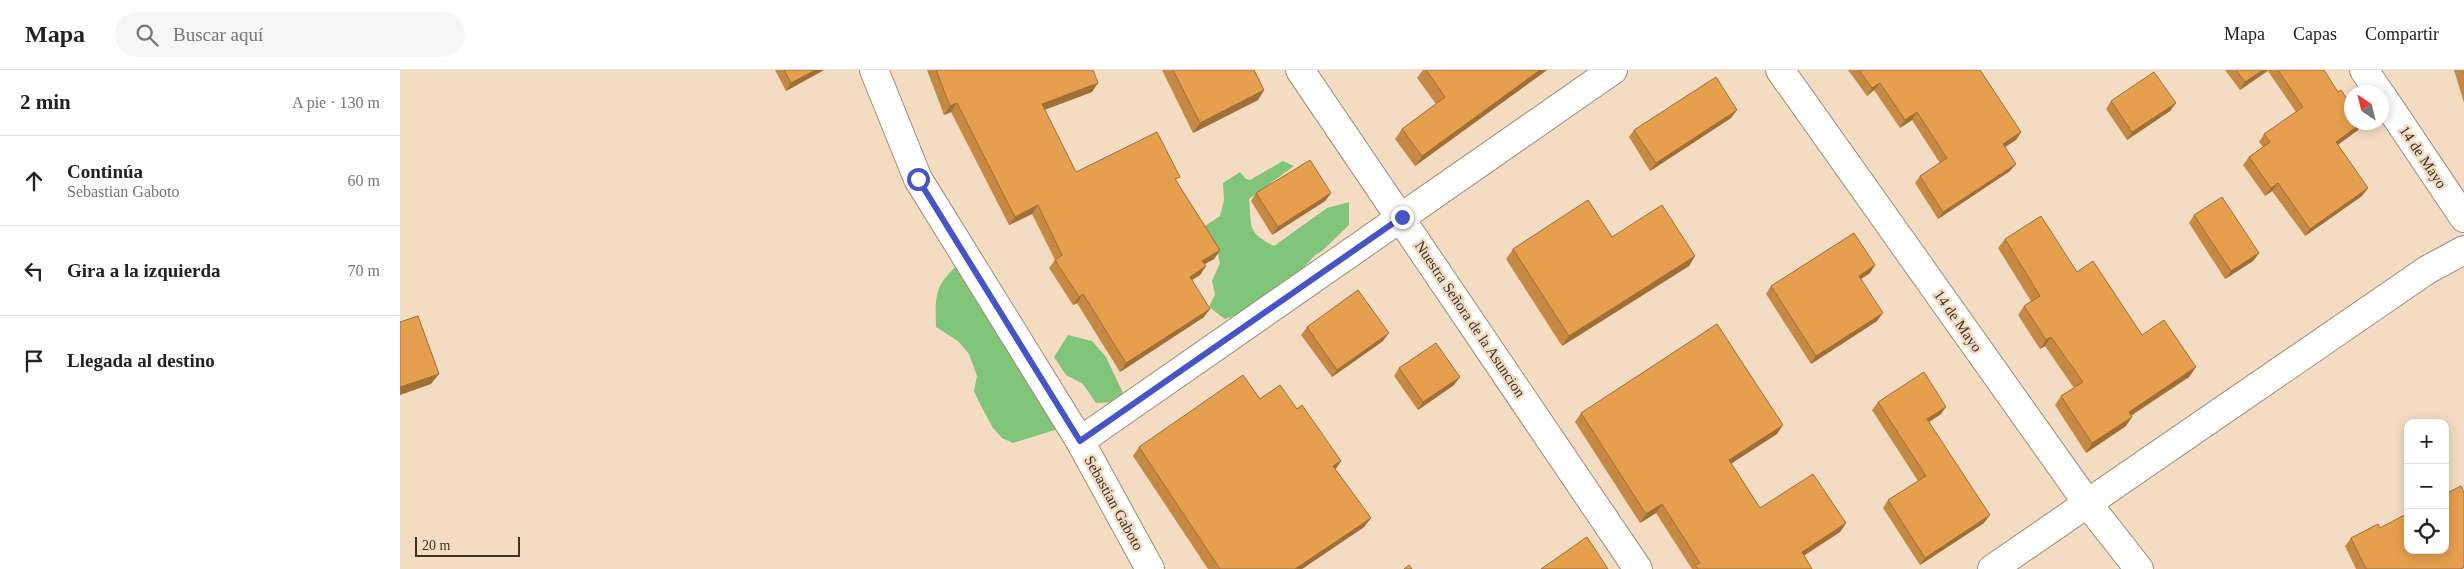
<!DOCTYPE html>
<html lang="es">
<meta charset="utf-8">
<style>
body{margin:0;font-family:"Times New Roman",serif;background:#f6f6f6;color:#222}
.controls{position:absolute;right:15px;bottom:15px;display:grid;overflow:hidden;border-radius:10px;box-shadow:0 2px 12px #0003}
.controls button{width:45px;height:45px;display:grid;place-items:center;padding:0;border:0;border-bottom:1px solid #e0e0e0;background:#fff;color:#222;font:25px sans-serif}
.compass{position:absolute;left:1944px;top:15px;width:45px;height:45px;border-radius:50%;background:#fff;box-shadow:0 2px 12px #0003;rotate:325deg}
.scale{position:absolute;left:15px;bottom:12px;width:105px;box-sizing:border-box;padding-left:5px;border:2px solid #3c3228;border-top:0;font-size:14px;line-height:18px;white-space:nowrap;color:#3c3228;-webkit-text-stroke:4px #f4dcc3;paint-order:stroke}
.stop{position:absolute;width:15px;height:15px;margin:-11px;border:4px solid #4554c8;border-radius:50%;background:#fff}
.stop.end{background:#4554c8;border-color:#fff;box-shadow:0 1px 5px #0008}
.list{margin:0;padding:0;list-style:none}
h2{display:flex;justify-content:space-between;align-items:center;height:65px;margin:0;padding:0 20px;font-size:21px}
h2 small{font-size:16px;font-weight:400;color:#767676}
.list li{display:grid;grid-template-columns:32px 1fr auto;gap:15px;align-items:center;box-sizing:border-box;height:90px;padding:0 20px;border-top:1px solid #e0e0e0}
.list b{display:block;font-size:19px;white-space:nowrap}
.list p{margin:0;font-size:16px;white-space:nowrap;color:#767676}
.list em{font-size:16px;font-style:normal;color:#767676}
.icon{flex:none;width:28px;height:28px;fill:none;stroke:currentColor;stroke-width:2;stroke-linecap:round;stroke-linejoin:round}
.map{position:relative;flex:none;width:2064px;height:499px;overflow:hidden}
header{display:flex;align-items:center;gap:30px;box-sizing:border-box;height:70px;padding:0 25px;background:#fff;border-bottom:1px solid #e0e0e0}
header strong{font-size:24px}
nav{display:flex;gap:28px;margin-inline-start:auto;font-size:18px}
.search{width:350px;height:45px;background:#f6f6f6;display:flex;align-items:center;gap:12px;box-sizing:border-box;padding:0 18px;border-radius:28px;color:#767676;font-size:19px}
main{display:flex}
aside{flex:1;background:#fff}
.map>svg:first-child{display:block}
.forest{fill:#80c579}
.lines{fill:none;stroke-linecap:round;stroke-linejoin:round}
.minor-casing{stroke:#a28c74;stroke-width:30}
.minor{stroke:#fff;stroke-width:28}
.wall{fill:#c58944}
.shaded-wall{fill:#a06f37}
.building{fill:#e59f4f;stroke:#a06f37}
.route{stroke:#4554c8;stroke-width:6}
.labels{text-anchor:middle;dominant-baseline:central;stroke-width:5;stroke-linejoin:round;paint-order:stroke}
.street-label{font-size:15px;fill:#3c3228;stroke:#f4dcc3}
</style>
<header>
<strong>Mapa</strong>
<div class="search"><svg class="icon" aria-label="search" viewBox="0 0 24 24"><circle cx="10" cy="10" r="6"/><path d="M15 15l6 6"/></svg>Buscar aquí</div>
<nav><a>Mapa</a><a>Capas</a><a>Compartir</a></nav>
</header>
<main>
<aside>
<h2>2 min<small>A pie · 130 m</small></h2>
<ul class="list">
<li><svg class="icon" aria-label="ahead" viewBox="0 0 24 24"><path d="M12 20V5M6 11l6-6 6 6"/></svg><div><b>Continúa</b><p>Sebastian Gaboto</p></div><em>60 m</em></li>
<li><svg class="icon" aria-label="left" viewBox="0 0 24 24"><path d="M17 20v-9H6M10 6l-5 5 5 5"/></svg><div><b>Gira a la izquierda</b></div><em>70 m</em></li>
<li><svg class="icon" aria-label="arrive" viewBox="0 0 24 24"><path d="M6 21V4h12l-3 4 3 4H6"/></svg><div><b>Llegada al destino</b></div></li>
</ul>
</aside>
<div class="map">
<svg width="2064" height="499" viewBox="0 0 2064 499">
<rect width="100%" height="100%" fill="#f4dcc3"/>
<g class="forest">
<path d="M883 91 894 96 849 129C852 156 846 162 874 176L927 138 949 132V155L922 181 915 185 890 213 856 238 825 249 809 237 815 224 812 211 820 193 818 185 809 175 802 158 820 146 824 130 823 113 840 102 846 109 850 110Z"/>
<path d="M562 191 658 359 613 373 602 368 593 358 581 336 574 321 577 306 569 284 558 271 536 257C535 222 535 215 562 191Z"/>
<path d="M668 265 692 271 706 287 723 323 716 332 696 333 683 314 666 305 654 287Z"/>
</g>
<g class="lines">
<defs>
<g id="minor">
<path d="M474 0 518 109 680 371 750 499"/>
<path d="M900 0 1238 499"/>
<path d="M1380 0 1688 434 1739 499"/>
<path d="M1964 0 1979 22"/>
<path d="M1982 26 2064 148"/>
<path d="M680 371 1213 0"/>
<path d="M1592 499 2027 200 2064 180"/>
</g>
</defs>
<use href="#minor" class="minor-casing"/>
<use href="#minor" class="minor"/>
</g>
<g class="wall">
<path d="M375 0H424L386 21Z"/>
<path d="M527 0H693L692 22 644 40 676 102 776 111 820 180 814 189 804 194 806 196 800 205 792 210 804 247 720 302 677 233 673 235 649 198 655 190 632 144 609 155 551 42 544 45Z"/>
<path d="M762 0H854L864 20 858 30 793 63Z"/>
<path d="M1023 0H1147L1015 96 995 69 1002 59 1036 34 1017 8Z"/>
<path d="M1448 0H1580L1621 62 1616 70 1605 77 1610 101 1538 149 1515 113 1520 106 1540 93 1512 50 1500 58 1474 20 1467 26Z"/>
<path d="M1825 0H1924L1938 22 1963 52 1958 60 1938 75 1962 126 1905 166 1872 121 1865 126 1843 95 1849 87 1863 77 1859 72 1864 64 1896 42 1868 1 1840 20Z"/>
<path d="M2054 0H2064V33Z"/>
<path d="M1711 31 1776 33 1770 41 1727 70 1706 39Z"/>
<path d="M1331 48 1250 101 1229 67 1234 60Z"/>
<path d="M856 123H931L925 131 872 165 851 131Z"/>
<path d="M1794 145 1859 183 1853 191 1825 209 1789 153Z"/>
<path d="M1212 167 1295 186 1289 196 1162 276 1106 189 1113 179Z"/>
<path d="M1605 169 1677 202 1742 265 1796 297 1789 307 1731 346 1726 356 1686 383 1655 335 1661 326 1674 318 1645 276 1640 279 1618 245 1624 236 1631 231 1598 178Z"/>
<path d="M1475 195 1470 203 1461 209 1477 251 1411 294 1366 224 1371 216Z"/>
<path d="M907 257 983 271 932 307 901 265Z"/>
<path d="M999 298 1054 315 1018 340 994 306Z"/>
<path d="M860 329 897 339 941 391 935 399 971 448 964 457 902 499H808L733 386 739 377Z"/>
<path d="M1478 332 1541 344 1529 352 1584 453 1520 495 1483 438 1488 430 1518 411 1472 340Z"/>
<path d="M1181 343 1377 364 1331 393 1360 438 1446 453 1440 462 1404 486 1412 499H1292L1256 443 1240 453 1175 352Z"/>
<path d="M1980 458 2064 499H1956L1945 476 1951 468Z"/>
</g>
<g class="shaded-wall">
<path d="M415 0H424L386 21 391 13Z"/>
<path d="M1140 0H1147L1015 96 1022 86Z"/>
<path d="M1863 0H1868L1840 20 1845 12Z"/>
<path d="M698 13 692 22 636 43 642 34Z"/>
<path d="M1480 13 1474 20 1467 26 1472 18Z"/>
<path d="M864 20 858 30 793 63 800 53Z"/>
<path d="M557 33 551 42 544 45 550 36Z"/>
<path d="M1776 33 1770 41 1727 70 1732 62Z"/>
<path d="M1337 40 1331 48 1250 101 1256 93Z"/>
<path d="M1517 42 1512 50 1500 58 1505 50Z"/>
<path d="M1963 52 1958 60 1930 80 1936 72Z"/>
<path d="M1621 62 1616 70 1597 82 1603 74Z"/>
<path d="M1616 94 1610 101 1538 149 1543 142Z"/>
<path d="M1878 113 1872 121 1865 126 1871 118Z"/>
<path d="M1968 118 1962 126 1905 166 1910 159Z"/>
<path d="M931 123 925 131 872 165 878 157Z"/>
<path d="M638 135 632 144 609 155 615 147Z"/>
<path d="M820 180 814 189 796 199 802 191Z"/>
<path d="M1859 183 1853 191 1825 209 1831 201Z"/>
<path d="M1295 186 1289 196 1162 276 1169 266Z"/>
<path d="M1475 195 1470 203 1453 214 1459 206Z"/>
<path d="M806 196 800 205 784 215 790 207Z"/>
<path d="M683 224 677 233 673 235 679 227Z"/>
<path d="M810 239 804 247 720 302 726 293Z"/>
<path d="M1483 243 1477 251 1411 294 1416 286Z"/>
<path d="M989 263 983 271 932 307 937 300Z"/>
<path d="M1651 267 1645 276 1640 279 1646 270Z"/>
<path d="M1796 297 1789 307 1722 351 1729 342Z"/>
<path d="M39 304 31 314 0 325V317Z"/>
<path d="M1060 307 1054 315 1018 340 1023 332Z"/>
<path d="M1546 337 1541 344 1521 357 1527 349Z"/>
<path d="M1732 347 1726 356 1686 383 1692 373Z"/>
<path d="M1383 355 1377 364 1323 399 1329 390Z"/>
<path d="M941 391 935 400 933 396Z"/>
<path d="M1262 434 1256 443 1240 453 1246 444Z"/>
<path d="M1590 445 1584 453 1520 495 1525 488Z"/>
<path d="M971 448 964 457 902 499H895Z"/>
<path d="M1446 453 1440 462 1395 491 1402 482Z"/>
</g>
<g class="building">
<path d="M384 0H415L391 13Z"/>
<path d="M536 0H693L698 13 642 34 676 102 757 62 780 107 775 109 820 180 802 191 806 196 790 207 810 239 726 293 683 224 679 227 655 190 662 185 638 135 615 147 557 33 550 36Z"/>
<path d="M773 0H854L864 20 800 53Z"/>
<path d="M1026 0H1140L1022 86 1002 59 1045 27Z"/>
<path d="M1459 0H1580L1621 62 1603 74 1616 94 1543 142 1520 106 1547 88 1517 42 1505 50 1480 13 1472 18Z"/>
<path d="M1836 0H1863L1845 12Z"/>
<path d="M1878 0H1924L1938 22 1941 20 1952 36V52H1963L1936 72 1968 118 1910 159 1878 113 1871 118 1849 87 1870 72 1864 64 1903 37Z"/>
<path d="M1754 2 1776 33 1732 62 1711 31Z"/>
<path d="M1316 7 1337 40 1256 93 1234 60Z"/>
<path d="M910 90 931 123 878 157 856 123Z"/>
<path d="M1822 127 1859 183 1831 201 1794 145Z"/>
<path d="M1188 130 1212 167 1262 135 1295 186 1169 266 1113 179Z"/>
<path d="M1641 146 1677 202 1693 191 1742 265 1764 250 1796 297 1729 342 1732 347 1692 373 1661 326 1683 312 1651 267 1646 270 1624 236 1640 226 1605 169Z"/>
<path d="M1454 163 1475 195 1459 206 1483 243 1416 286 1371 216Z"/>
<path d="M958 220 989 263 937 300 907 257Z"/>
<path d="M18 246 39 304 0 317V252Z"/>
<path d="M1317 254 1383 355 1329 390 1360 438 1413 404 1446 453 1402 482 1412 499H1298L1295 495 1300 493 1262 434 1246 444 1181 343Z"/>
<path d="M1036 273 1060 307 1023 332 999 298Z"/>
<path d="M1524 302 1546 337 1527 349 1590 445 1525 488 1488 430 1526 406 1478 332Z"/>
<path d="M843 305 860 329 880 315 897 339 902 335 941 391 933 396 971 448 895 499H820L739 377Z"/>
<path d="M2061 416 2064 423V497L2061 499H1966L1951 468 1978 454 1980 458 2008 443V480H2045V424Z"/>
<path d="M1187 467 1208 499H1141Z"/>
<path d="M1009 495 1012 499H1004Z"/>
</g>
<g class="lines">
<path class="route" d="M518 109 680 371 1002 147"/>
</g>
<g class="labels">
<g class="street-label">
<text transform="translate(2023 87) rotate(56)">14 de Mayo</text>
<text transform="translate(1070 249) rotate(56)">Nuestra Señora de la Asuncion</text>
<text transform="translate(1558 251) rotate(55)">14 de Mayo</text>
<text transform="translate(714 433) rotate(61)">Sebastian Gaboto</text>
</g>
</g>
</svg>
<div class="controls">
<button>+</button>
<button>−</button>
<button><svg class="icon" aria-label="locate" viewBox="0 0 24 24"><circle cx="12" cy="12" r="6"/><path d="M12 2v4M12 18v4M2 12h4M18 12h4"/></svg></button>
</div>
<svg class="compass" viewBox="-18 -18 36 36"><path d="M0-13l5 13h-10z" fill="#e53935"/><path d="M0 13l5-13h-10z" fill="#767676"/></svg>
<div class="scale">20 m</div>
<div class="stop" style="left:518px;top:109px"></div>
<div class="stop end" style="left:1002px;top:147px"></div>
</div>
</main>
